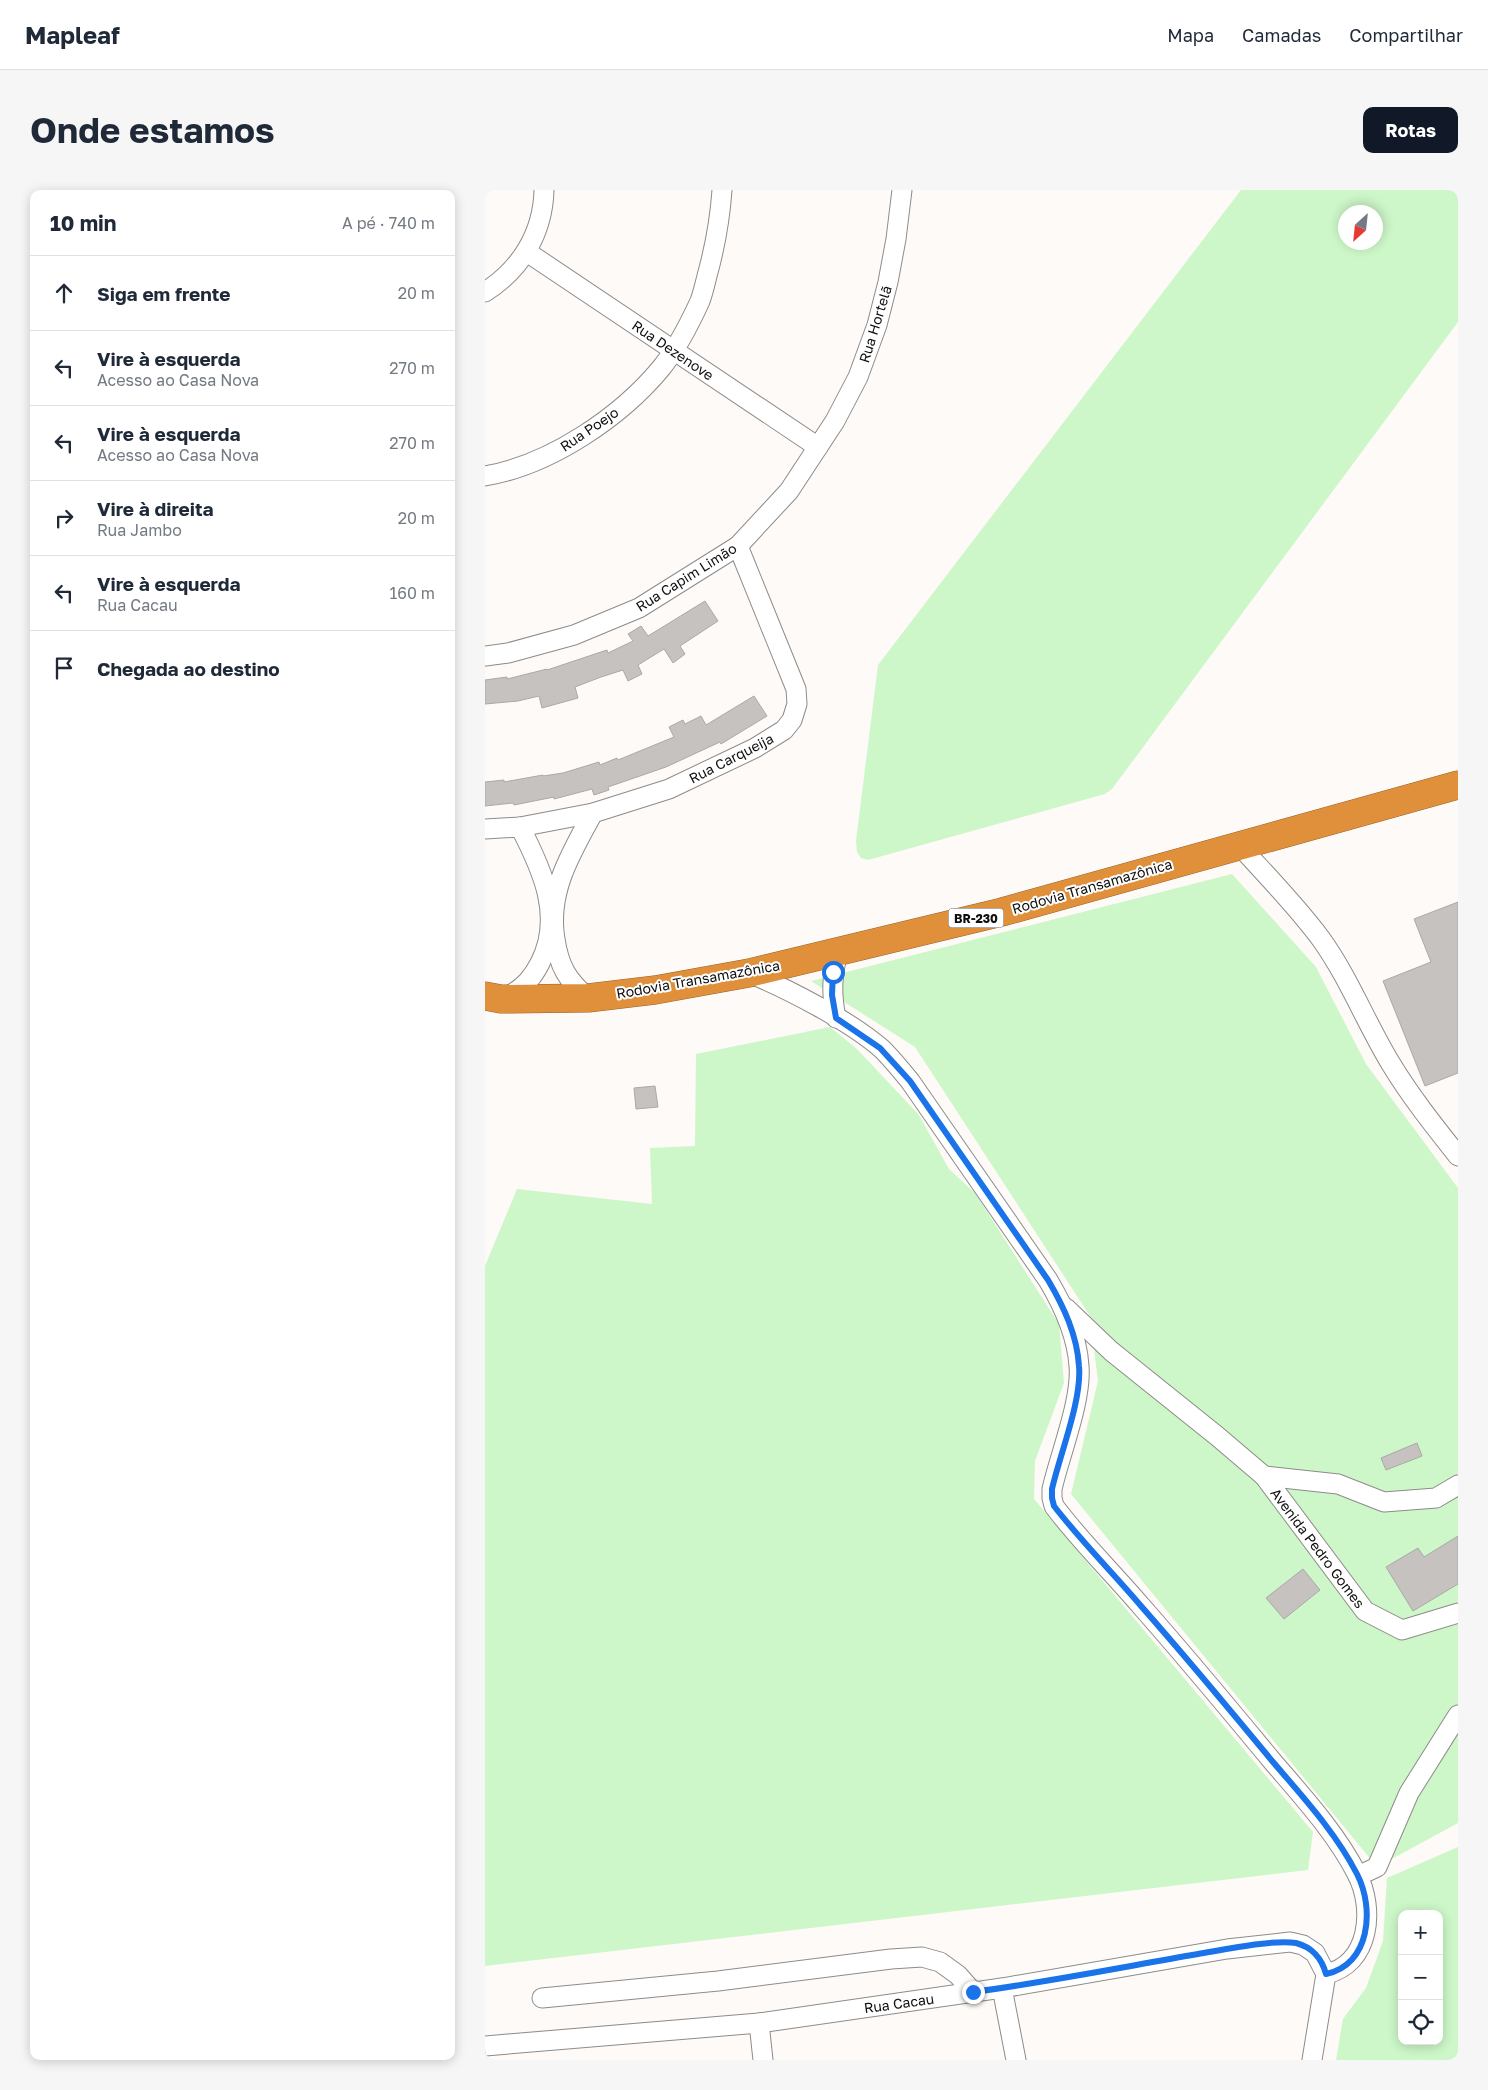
<!DOCTYPE html>
<html lang="pt">
<meta charset="utf-8">
<style>
body{margin:0;font-family:"Golos Text",sans-serif;background:#f6f6f7;color:#1f2937}
.controls{position:absolute;right:15px;bottom:15px;display:grid;overflow:hidden;border-radius:10px;box-shadow:0 2px 12px #0003}
.controls button{width:45px;height:45px;display:grid;place-items:center;padding:0;border:0;border-bottom:1px solid #e0e1e3;background:#fff;color:#1f2937;font:25px sans-serif}
.compass{position:absolute;left:853px;top:15px;width:45px;height:45px;border-radius:50%;background:#fff;box-shadow:0 2px 12px #0003;rotate:207deg}
.stop{position:absolute;width:15px;height:15px;margin:-11px;border:4px solid #1a73e8;border-radius:50%;background:#fff}
.stop.end{background:#1a73e8;border-color:#fff;box-shadow:0 1px 5px #0008}
.list{margin:0;padding:0;list-style:none}
h2{display:flex;justify-content:space-between;align-items:center;height:65px;margin:0;padding:0 20px;font-size:21px}
h2 small{font-size:16px;font-weight:400;color:#747a83}
.list li{display:grid;grid-template-columns:32px 1fr auto;gap:15px;align-items:center;box-sizing:border-box;height:75px;padding:0 20px;border-top:1px solid #e0e1e3}
.list b{display:block;font-size:19px;white-space:nowrap}
.list p{margin:0;font-size:16px;white-space:nowrap;color:#747a83}
.list em{font-size:16px;font-style:normal;color:#747a83}
.icon{flex:none;width:28px;height:28px;fill:none;stroke:currentColor;stroke-width:2;stroke-linecap:round;stroke-linejoin:round}
.map{position:relative;flex:none;width:973px;height:1870px;overflow:hidden;border-radius:10px}
header{display:flex;align-items:center;gap:30px;box-sizing:border-box;height:70px;padding:0 25px;background:#fff;border-bottom:1px solid #e0e1e3}
header strong{font-size:24px}
nav{display:flex;gap:28px;margin-inline-start:auto;font-size:18px}
.intro{display:flex;align-items:center;justify-content:space-between;box-sizing:border-box;height:120px;padding:0 30px}
h1{margin:0;font-size:35px}
.button{padding:12px 22px;border-radius:10px;background:#111827;color:#fff;font-size:18px;font-weight:700}
main{display:flex;gap:30px;padding:0 30px}
aside{flex:1;background:#fff;border-radius:10px;box-shadow:0 2px 12px #0003}
.map>svg:first-child{display:block}
.green{fill:#cdf7c8;fill-rule:evenodd}
.building{fill:#c5c2bf;stroke:#aba8a6}
.lines{fill:none;stroke-linecap:round;stroke-linejoin:round}
.minor-casing{stroke:#8e8b88;stroke-width:21}
.highway-casing{stroke:#97632b;stroke-width:29}
.minor{stroke:#fff;stroke-width:19}
.highway{stroke:#e0903a;stroke-width:28}
.route{stroke:#1a73e8;stroke-width:6}
.labels{text-anchor:middle;dominant-baseline:central;stroke-width:4;stroke-linejoin:round;paint-order:stroke}
.shield{fill:#fff;stroke:#585756;stroke-width:1}
.shield-label{font-size:12px;font-weight:bold;fill:#100f0e}
.street-label{font-size:14px;fill:#100f0e;stroke:#fff}
</style>
<header>
<strong>Mapleaf</strong>
<nav><a>Mapa</a><a>Camadas</a><a>Compartilhar</a></nav>
</header>
<div class="intro"><h1>Onde estamos</h1><a class="button">Rotas</a></div>
<main>
<aside>
<h2>10 min<small>A pé · 740 m</small></h2>
<ul class="list">
<li><svg class="icon" aria-label="ahead" viewBox="0 0 24 24"><path d="M12 20V5M6 11l6-6 6 6"/></svg><div><b>Siga em frente</b></div><em>20 m</em></li>
<li><svg class="icon" aria-label="left" viewBox="0 0 24 24"><path d="M17 20v-9H6M10 6l-5 5 5 5"/></svg><div><b>Vire à esquerda</b><p>Acesso ao Casa Nova</p></div><em>270 m</em></li>
<li><svg class="icon" aria-label="left" viewBox="0 0 24 24"><path d="M17 20v-9H6M10 6l-5 5 5 5"/></svg><div><b>Vire à esquerda</b><p>Acesso ao Casa Nova</p></div><em>270 m</em></li>
<li><svg class="icon" aria-label="right" viewBox="0 0 24 24"><path d="M7 20v-9h11M14 6l5 5-5 5"/></svg><div><b>Vire à direita</b><p>Rua Jambo</p></div><em>20 m</em></li>
<li><svg class="icon" aria-label="left" viewBox="0 0 24 24"><path d="M17 20v-9H6M10 6l-5 5 5 5"/></svg><div><b>Vire à esquerda</b><p>Rua Cacau</p></div><em>160 m</em></li>
<li><svg class="icon" aria-label="arrive" viewBox="0 0 24 24"><path d="M6 21V4h12l-3 4 3 4H6"/></svg><div><b>Chegada ao destino</b></div></li>
</ul>
</aside>
<div class="map">
<svg width="973" height="1870" viewBox="0 0 973 1870">
<rect width="100%" height="100%" fill="#fdfaf7"/>
<g class="green">
<path d="M756 0H973V132L627 599 620 604 383 670 376 668 372 662 371 651 393 475ZM891 22V52H861V22Z"/>
<path d="M747 684 831 777 881 874 973 998V1633L892 1677 586 1304 613 1191 605 1126 430 857 326 791Z"/>
<path d="M345 837 372 859 434 925 464 979 490 1003 574 1134 579 1193 550 1271 549 1309 828 1642 823 1680 0 1776V1076L32 999 167 1014 165 958 210 956 211 864Z"/>
<path d="M973 1657V1870H851L858 1829 881 1798 898 1751 902 1688ZM917 1724H954V1851H917Z"/>
</g>
<g class="building">
<path d="M220 411 233 431 195 456 200 464 188 473 179 459 153 475 157 484 143 491 138 480 116 487 90 497 93 508 57 518 54 506 33 511 0 514V490L22 487V489L62 479V480L122 460 123 463 148 451 143 444 156 436 163 446Z"/>
<path d="M269 506 282 526 236 554 235 552 181 577 123 597 124 600 109 605 107 599 69 609V607L29 615 28 613 0 616V592L19 590V592L58 585V586L78 583 114 572 115 575 132 568 133 570 189 547 184 537 198 530 200 534 216 526 221 535Z"/>
<path d="M973 712V883L940 896 898 791 946 772 929 729Z"/>
<path d="M170 896 173 917 151 919 149 898Z"/>
<path d="M932 1253 937 1266 901 1280 896 1268Z"/>
<path d="M973 1346V1394L928 1421 901 1377 933 1358 939 1367Z"/>
<path d="M818 1379 835 1400 799 1429 781 1408Z"/>
</g>
<g class="lines">
<defs>
<g id="minor">
<path d="M42 62 333 257"/>
<path d="M0 102C36 79 58 43 59 0"/>
<path d="M0 286C65 275 136 227 177 177 192 158 205 133 215 111 218 103 220 94 222 86 230 57 235 29 237 0"/>
<path d="M0 466 23 463 89 445 154 418 253 356 304 301 350 231 373 187 392 135 403 92 411 49 417 0"/>
<path d="M0 639 35 637 108 623 184 599 270 558 299 540 307 530 312 514 311 499 253 356"/>
<path d="M753 654C781 685 811 715 836 749 864 788 881 833 906 874 926 907 950 937 973 966"/>
<path d="M264 783C303 799 365 831 397 859 407 869 416 880 425 891L563 1090C579 1117 592 1145 594 1176 597 1210 575 1264 567 1299V1308L569 1316C595 1351 628 1383 656 1416 701 1467 745 1520 788 1572 818 1607 851 1643 872 1684 890 1719 885 1774 841 1784"/>
<path d="M20 807C36 801 47 789 55 773 79 727 57 679 35 637"/>
<path d="M103 808C82 790 74 776 70 749 62 702 86 663 108 623"/>
<path d="M351 828C346 803 347 786 353 761"/>
<path d="M581 1118 626 1161 732 1246 779 1286 880 1421 917 1440 973 1423"/>
<path d="M779 1286 853 1294 899 1312 951 1308 973 1295"/>
<path d="M873 1686 892 1677 924 1603 973 1525"/>
<path d="M517 1798 531 1870"/>
<path d="M57 1808 233 1791 406 1769 437 1767 455 1772 473 1785 488 1802"/>
<path d="M274 1833 278 1870"/>
<path d="M0 1856 274 1833 517 1798 742 1759 805 1752 818 1755 830 1763 841 1784 827 1870"/>
</g>
<path id="highway" d="M0 806 16 809 103 808 170 800 264 783 517 722 973 595"/>
</defs>
<use href="#minor" class="minor-casing"/>
<use href="#highway" class="highway-casing"/>
<use href="#minor" class="minor"/>
<use href="#highway" class="highway"/>
</g>
<g class="lines">
<path class="route" d="M348 782 347 805 351 828 395 858 425 891 563 1090C579 1117 592 1145 594 1176 597 1210 575 1264 567 1299V1308L569 1316C596 1351 628 1383 656 1416 701 1467 745 1520 788 1572 818 1607 851 1643 872 1684 890 1719 885 1775 841 1784 837 1769 827 1757 811 1753 789 1749 737 1760 713 1764 638 1777 563 1792 488 1802"/>
</g>
<g class="labels">
<rect class="shield" x="463.5" y="718.5" width="55" height="19" rx="4"/>
<g class="shield-label">
<text x="491" y="728">BR-230</text>
</g>
<g class="street-label">
<text transform="translate(390 134) rotate(-73)">Rua Hortelã</text>
<text transform="translate(188 160) rotate(34)">Rua Dezenove</text>
<text transform="translate(104 239) rotate(-34)">Rua Poejo</text>
<text transform="translate(201 387) rotate(-32)">Rua Capim Limão</text>
<text transform="translate(246 568) rotate(-27)">Rua Carqueija</text>
<text transform="translate(607 696) rotate(-16)">Rodovia Transamazônica</text>
<text transform="translate(213 789) rotate(-10)">Rodovia Transamazônica</text>
<text transform="translate(833 1358) rotate(53)">Avenida Pedro Gomes</text>
<text transform="translate(414 1813) rotate(-8)">Rua Cacau</text>
</g>
</g>
</svg>
<div class="controls">
<button>+</button>
<button>−</button>
<button><svg class="icon" aria-label="locate" viewBox="0 0 24 24"><circle cx="12" cy="12" r="6"/><path d="M12 2v4M12 18v4M2 12h4M18 12h4"/></svg></button>
</div>
<svg class="compass" viewBox="-18 -18 36 36"><path d="M0-13l5 13h-10z" fill="#e53935"/><path d="M0 13l5-13h-10z" fill="#747a83"/></svg>
<div class="stop" style="left:348px;top:782px"></div>
<div class="stop end" style="left:488px;top:1802px"></div>
</div>
</main>
